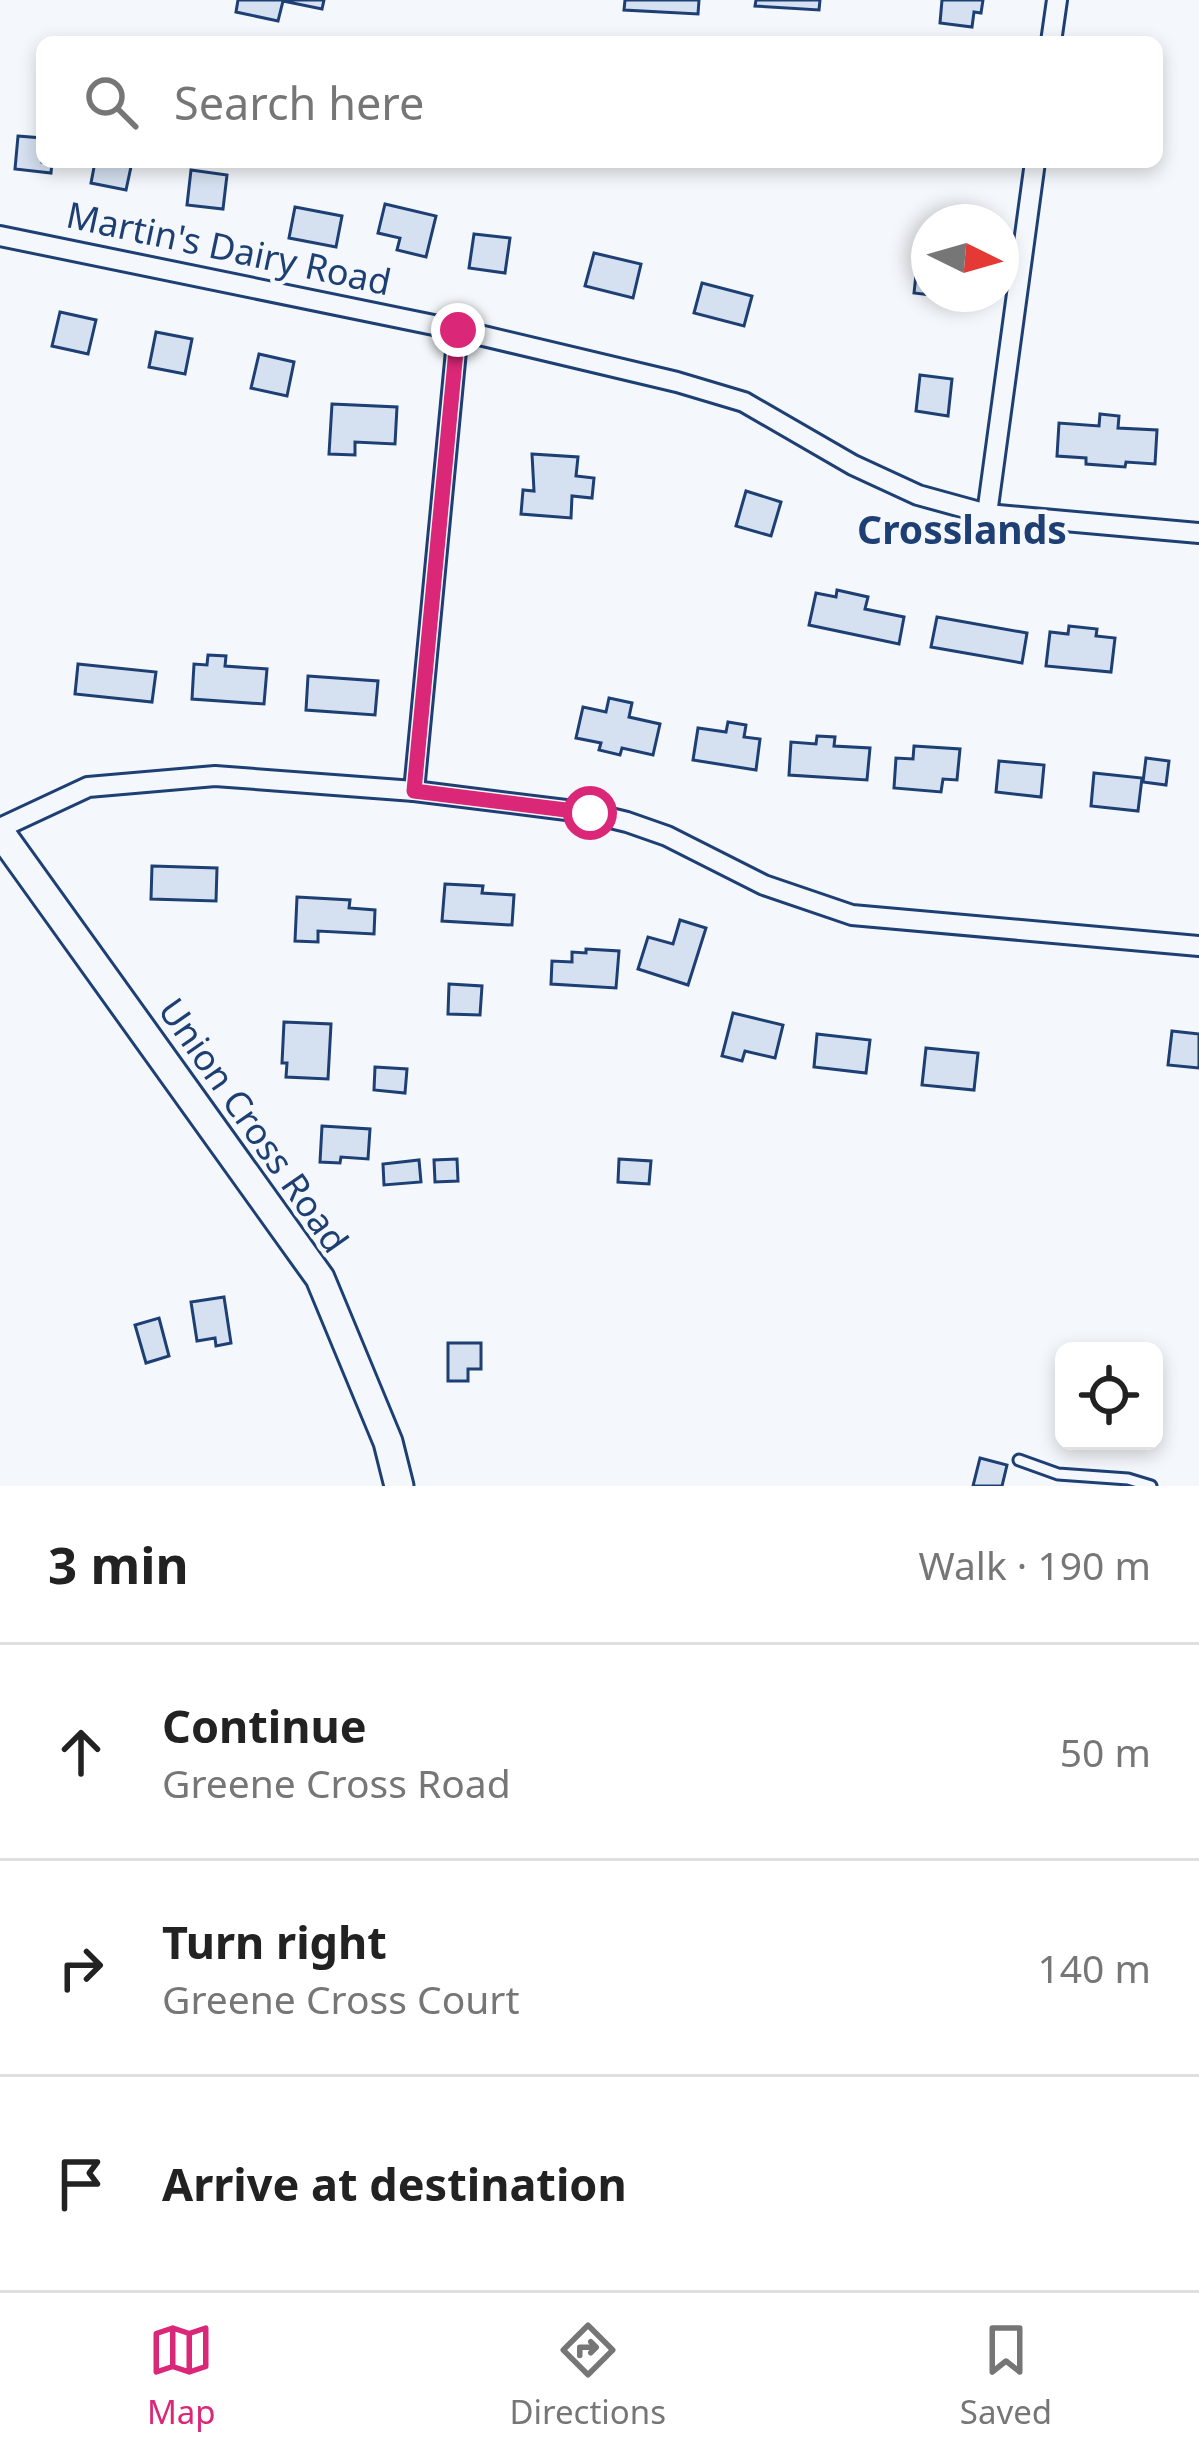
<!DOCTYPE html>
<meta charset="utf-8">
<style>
body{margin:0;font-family:"Noto Sans",sans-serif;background:#f6f6f6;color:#222}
.controls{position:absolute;right:36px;bottom:36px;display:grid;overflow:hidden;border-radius:18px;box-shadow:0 6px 18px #0003}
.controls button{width:108px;height:108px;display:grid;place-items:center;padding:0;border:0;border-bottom:3px solid #e0e0e0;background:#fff;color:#222;font:60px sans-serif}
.compass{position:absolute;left:911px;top:204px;width:108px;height:108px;border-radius:50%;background:#fff;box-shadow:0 6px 18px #0003;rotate:95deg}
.stop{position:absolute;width:36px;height:36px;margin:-27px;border:9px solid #db2777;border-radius:50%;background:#fff}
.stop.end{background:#db2777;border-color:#fff;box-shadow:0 3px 12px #0008}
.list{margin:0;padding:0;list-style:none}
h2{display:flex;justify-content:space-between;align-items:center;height:156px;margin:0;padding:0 48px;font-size:51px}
h2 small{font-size:39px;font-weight:400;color:#767676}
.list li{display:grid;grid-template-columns:78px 1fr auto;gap:36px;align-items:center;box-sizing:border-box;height:216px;padding:0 48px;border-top:3px solid #e0e0e0}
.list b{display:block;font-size:45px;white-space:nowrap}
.list p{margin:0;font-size:39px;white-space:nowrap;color:#767676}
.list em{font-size:39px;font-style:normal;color:#767676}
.icon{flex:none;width:66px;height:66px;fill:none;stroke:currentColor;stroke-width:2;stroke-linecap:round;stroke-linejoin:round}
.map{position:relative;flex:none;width:1199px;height:1486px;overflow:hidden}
.search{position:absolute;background:#fff;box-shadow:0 6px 18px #0003;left:36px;right:36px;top:36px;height:132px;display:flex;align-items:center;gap:30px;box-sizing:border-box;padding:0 42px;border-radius:18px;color:#767676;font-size:45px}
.sheet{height:804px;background:#fff}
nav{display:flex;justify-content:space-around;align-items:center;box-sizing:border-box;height:168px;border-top:3px solid #e0e0e0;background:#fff;font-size:33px;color:#767676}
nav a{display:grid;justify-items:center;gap:6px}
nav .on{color:#db2777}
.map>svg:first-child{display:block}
.building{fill:#d5e0f0;stroke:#1d3f73;stroke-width:3}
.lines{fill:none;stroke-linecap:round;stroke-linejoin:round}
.service-casing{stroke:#1d3f73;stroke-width:15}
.minor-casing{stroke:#1d3f73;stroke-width:24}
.secondary-casing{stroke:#1d3f73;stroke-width:33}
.service{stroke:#f4f7fb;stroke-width:9}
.minor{stroke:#f4f7fb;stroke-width:18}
.secondary{stroke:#f4f7fb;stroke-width:27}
.route{stroke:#db2777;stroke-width:15}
.labels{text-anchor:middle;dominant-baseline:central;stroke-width:9;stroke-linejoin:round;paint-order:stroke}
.street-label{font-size:36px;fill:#1d3f73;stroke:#f4f7fb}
.neighbourhood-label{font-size:39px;font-weight:bold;fill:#1d3f73;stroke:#f4f7fb}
</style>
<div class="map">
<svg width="1199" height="1486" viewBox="0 0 1199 1486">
<rect width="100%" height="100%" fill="#f4f7fb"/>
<g class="building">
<path d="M238 0H324L322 9 283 1 278 21 236 12Z"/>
<path d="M625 0H699L698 14 624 10Z"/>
<path d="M756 0H820L819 10 755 6Z"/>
<path d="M942 0H983L981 13 974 12 972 27 940 23Z"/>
<path d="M18 136 42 138V162H52L51 173 15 169Z"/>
<path d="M95 162H132L126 190 91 183Z"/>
<path d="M191 170 227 175 223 209 187 205Z"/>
<path d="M385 204 436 216 426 257 397 250 400 238 378 233Z"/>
<path d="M295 207 342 216 336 247 289 238Z"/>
<path d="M474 234 510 238 505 273 469 268Z"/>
<path d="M594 253 641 264 633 298 585 286Z"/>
<path d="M918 257 929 258V294L948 297 914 293Z"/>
<path d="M702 283 752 296 744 326 694 313Z"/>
<path d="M60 312 96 320 88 354 52 346Z"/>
<path d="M156 332 192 339 185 374 149 367Z"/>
<path d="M259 354 294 362 287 396 251 388Z"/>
<path d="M920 375 952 379 948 416 916 411Z"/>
<path d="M332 404 397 407 395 444 355 442V455L329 454Z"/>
<path d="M1100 414 1119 416 1118 428 1157 430 1155 464 1126 462 1125 467 1086 464V458L1057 456 1059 423 1099 426Z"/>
<path d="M532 454 578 457 576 476 594 478 592 498 572 496 571 518 521 514 523 490 534 491Z"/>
<path d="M746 491 781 502 771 536 736 526Z"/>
<path d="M837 590 868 597 865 609 904 617 899 644 809 625 816 593 836 597Z"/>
<path d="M937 617 1027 633 1022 663 931 647Z"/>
<path d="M1069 626 1097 629 1096 636 1115 638 1111 672 1046 666 1050 632 1068 634Z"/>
<path d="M208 655 226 656 225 666 267 669 264 704 192 699 194 664 207 665Z"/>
<path d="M78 664 156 672 152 702 75 694Z"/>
<path d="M308 676 378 681 375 715 306 710Z"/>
<path d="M609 698 632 703 629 717 660 724 653 755 622 748 620 755 599 750 601 743 576 738 583 707 606 712Z"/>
<path d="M728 722 746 725 744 737 760 739 756 770 693 760 698 728 726 732Z"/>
<path d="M817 736 835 737 834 746 870 748 867 780 789 775 791 742 816 744Z"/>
<path d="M914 746 960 749 957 780 943 779 941 792 894 788 896 758 913 759Z"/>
<path d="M1146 758 1169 761 1166 785 1143 782Z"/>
<path d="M999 761 1044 765 1041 797 996 792Z"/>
<path d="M1094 773 1142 778 1138 811 1091 806Z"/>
<path d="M152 866 217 868 216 901 151 899Z"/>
<path d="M445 884 483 886 482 893 514 895 512 925 442 921Z"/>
<path d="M297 897 350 900 349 908 375 910 374 934 318 931V942L295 941Z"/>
<path d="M680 920 706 928 688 985 638 969 648 937 673 944Z"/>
<path d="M586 949 619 951 616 988 551 984 552 961 572 962V952L586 953Z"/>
<path d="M449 984 482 986 480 1015 448 1014Z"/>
<path d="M733 1013 783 1025 775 1058 745 1051 742 1061 722 1056Z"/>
<path d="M284 1022 331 1024 328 1079 286 1077 287 1063H282Z"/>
<path d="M1172 1031 1199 1034V1068L1168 1065Z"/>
<path d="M817 1034 870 1040 866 1073 814 1067Z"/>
<path d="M926 1048 978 1053 974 1090 922 1085Z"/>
<path d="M375 1067 407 1069 405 1093 374 1090Z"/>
<path d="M322 1126 370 1129 368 1159 341 1157 340 1163 320 1162Z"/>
<path d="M457 1159 458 1181 435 1182 434 1160Z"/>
<path d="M619 1159 651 1161 649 1184 618 1182Z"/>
<path d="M419 1160 421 1182 384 1185 383 1164Z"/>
<path d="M224 1297 231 1343 216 1346 215 1338 197 1341 191 1302Z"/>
<path d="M159 1318 169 1356 146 1363 135 1325Z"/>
<path d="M448 1343H481V1369H468V1381H448Z"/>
<path d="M980 1458 1007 1465 1002 1486H973Z"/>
</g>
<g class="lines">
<defs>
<path id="service" d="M1019 1460 1058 1474 1128 1479 1151 1486"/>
<g id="minor">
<path d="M1051 42 1057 0"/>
<path d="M0 236 458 330 677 382 744 402 853 465 918 495 987 514 1199 533"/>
<path d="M987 514 1035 162"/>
<path d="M414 791 458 330"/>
<path d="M0 828 88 787 215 776 414 791 590 813 627 822 667 836 764 885 852 915 1199 946"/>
</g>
<path id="secondary" d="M0 832 320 1278 388 1442 399 1486"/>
</defs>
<use href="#service" class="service-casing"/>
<use href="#minor" class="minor-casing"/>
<use href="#secondary" class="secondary-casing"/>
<use href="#service" class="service"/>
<use href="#minor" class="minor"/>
<use href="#secondary" class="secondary"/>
</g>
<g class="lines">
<path class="route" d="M458 330 414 791 590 813"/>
</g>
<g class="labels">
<g class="street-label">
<text transform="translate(229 248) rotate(12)">Martin's Dairy Road</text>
<text transform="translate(254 1125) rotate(55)">Union Cross Road</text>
</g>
<g class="neighbourhood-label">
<text x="962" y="528">Crosslands</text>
</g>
</g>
</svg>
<div class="controls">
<button><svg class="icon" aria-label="locate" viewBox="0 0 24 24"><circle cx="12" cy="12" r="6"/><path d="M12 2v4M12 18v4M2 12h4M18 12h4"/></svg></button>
</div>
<svg class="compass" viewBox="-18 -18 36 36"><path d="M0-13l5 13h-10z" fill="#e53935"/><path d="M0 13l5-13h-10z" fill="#767676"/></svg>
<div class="stop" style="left:590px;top:813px"></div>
<div class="stop end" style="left:458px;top:330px"></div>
<div class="search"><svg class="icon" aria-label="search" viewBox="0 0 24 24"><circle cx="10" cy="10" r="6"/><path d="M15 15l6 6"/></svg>Search here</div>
</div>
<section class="sheet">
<h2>3 min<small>Walk · 190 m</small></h2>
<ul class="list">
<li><svg class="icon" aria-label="ahead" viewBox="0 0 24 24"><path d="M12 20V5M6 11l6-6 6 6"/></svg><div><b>Continue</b><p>Greene Cross Road</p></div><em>50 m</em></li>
<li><svg class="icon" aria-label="right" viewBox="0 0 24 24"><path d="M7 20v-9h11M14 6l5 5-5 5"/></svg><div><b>Turn right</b><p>Greene Cross Court</p></div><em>140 m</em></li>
<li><svg class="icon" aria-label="arrive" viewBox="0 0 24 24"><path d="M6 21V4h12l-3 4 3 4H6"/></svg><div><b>Arrive at destination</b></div></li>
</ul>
</section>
<nav>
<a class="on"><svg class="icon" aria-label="map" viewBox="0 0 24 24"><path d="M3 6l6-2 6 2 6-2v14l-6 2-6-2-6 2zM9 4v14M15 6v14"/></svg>Map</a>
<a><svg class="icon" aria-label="directions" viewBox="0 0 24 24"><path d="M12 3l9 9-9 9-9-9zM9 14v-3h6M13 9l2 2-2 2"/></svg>Directions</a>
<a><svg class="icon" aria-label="saved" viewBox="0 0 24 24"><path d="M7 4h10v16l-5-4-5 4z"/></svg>Saved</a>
</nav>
